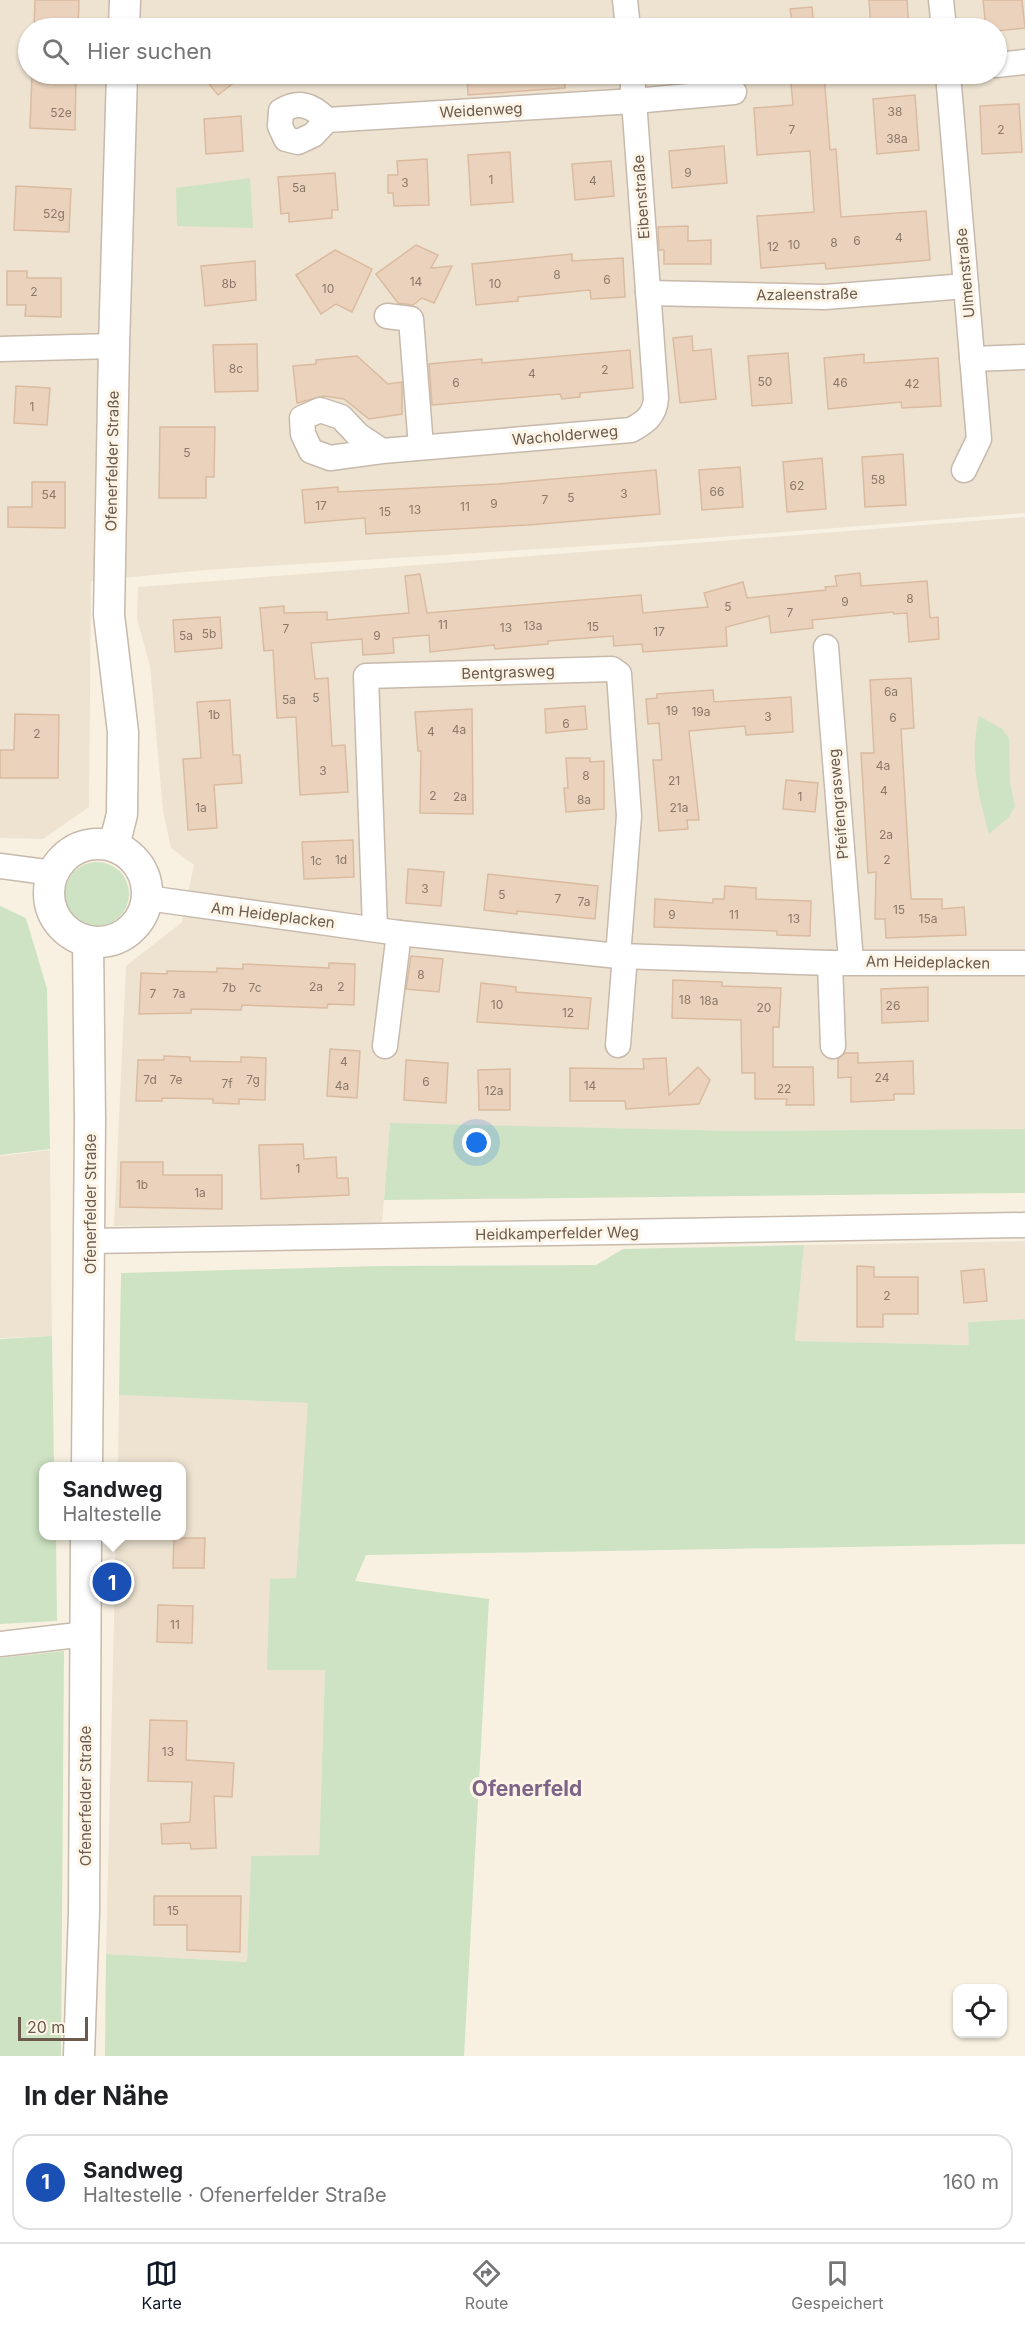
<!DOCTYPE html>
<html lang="de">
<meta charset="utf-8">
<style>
body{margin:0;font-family:Inter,sans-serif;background:#f6f6f6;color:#202124}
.controls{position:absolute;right:18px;bottom:18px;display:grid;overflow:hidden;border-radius:12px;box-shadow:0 2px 4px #0004}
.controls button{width:54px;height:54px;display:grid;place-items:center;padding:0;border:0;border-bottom:2px solid #e0e0e0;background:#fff;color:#202124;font:30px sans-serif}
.scale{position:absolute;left:18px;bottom:15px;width:70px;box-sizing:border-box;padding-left:6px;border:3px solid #6c5a4c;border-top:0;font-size:16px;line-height:21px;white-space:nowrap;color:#6c5a4c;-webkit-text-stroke:4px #fcf5e7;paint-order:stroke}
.you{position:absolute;left:477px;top:1143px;width:21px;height:21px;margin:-15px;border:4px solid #fff;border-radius:50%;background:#1a73e8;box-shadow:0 0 0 9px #1a73e833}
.badge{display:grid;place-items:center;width:39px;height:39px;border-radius:50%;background:#111827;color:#fff;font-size:20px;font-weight:700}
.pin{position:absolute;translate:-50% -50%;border:3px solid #fff;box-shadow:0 2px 6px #0006}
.popup{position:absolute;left:39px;top:1462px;width:147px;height:78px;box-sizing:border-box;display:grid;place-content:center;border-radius:12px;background:#fff;filter:drop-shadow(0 2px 4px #0005);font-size:20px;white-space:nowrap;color:#757577}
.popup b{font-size:22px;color:#202124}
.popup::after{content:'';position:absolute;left:50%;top:100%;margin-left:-12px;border:12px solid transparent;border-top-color:#fff}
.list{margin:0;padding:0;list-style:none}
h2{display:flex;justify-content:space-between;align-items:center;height:78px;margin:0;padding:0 24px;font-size:26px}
h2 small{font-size:20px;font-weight:400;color:#757577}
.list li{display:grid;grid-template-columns:39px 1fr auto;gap:18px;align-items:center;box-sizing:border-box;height:96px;margin:0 12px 12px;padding:0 12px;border:2px solid #e0e0e0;border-radius:18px}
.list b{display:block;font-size:22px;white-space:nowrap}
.list p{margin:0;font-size:20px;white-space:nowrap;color:#757577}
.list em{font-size:20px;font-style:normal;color:#757577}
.icon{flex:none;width:33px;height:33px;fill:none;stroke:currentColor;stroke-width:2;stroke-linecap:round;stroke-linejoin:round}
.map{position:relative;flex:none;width:1025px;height:2056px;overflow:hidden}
.search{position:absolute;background:#fff;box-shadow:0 2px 4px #0004;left:18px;right:18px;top:18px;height:66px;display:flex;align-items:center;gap:15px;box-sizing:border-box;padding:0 21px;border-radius:33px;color:#757577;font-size:22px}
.sheet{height:186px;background:#fff}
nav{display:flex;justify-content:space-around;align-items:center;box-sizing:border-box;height:84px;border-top:2px solid #e0e0e0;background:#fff;font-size:16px;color:#757577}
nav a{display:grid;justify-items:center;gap:3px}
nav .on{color:#111827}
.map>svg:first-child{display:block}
.residential{fill:#eee3d1;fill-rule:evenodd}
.green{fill:#cde3c3}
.building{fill:#ead2bd;stroke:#dabba0;stroke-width:1.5}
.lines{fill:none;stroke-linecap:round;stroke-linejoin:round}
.minor-casing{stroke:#c7b9ab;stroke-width:27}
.tertiary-casing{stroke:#c7b9ab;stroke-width:33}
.minor{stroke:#fff;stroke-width:24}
.tertiary{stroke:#fff;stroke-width:30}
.labels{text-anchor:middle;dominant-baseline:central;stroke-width:6;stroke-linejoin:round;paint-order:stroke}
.number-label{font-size:12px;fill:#8c7868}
.street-label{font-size:15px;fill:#6c5a4c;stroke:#fcf5e7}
.district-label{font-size:21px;font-weight:bold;fill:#7f6488;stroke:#fcf5e7}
</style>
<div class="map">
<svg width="1025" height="2056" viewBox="0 0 1025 2056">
<rect width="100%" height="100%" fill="#f8f1e2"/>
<g class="residential">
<path d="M0 0H1025V513L681 540 205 570 91 581 89 807 43 839 0 838ZM28 28H996V74H28Z"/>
<path d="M1025 517V1129L738 1131 390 1124 382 1223 114 1226 126 966 182 922 194 865 171 848 163 811 150 666 137 619 138 587Z"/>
<path d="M50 1150 52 1336 0 1338V1156Z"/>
<path d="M1025 1241V1319L968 1322 970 1345 795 1341 804 1245Z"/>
<path d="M119 1395 309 1403 296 1579 267 1669H325L319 1855 251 1857 247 1962 106 1954 116 1536H181V1466H118Z"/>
</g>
<g class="green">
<path d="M250 178 253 228 177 226 176 188Z"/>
<path d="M979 716 1002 729 1009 738 1010 783 1015 806 1009 817 989 834C978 794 969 757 979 716Z"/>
<circle cx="97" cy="894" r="32"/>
<path d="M0 906 26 918 47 989 50 1149 0 1155Z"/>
<path d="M390 1123 738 1131 1025 1129V1193L384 1200Z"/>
<path d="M804 1245 795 1341 969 1345 968 1322 1025 1319V1544L366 1555 355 1581 489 1599 464 2056H105L106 1954 247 1962 251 1856 319 1855 325 1670H267L270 1579 296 1578 308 1403 119 1395 121 1273 379 1266 596 1265 623 1249Z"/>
<path d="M52 1336 54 1466H43V1536H56L57 1621 0 1624V1339Z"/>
<path d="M64 1651 61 2056H0V1658Z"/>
</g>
<g class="building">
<path d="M35 0H79L78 28H34Z"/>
<path d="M869 0H907L909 28H871Z"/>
<path d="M983 0H1022L1025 28 996 31V28H986Z"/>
<path d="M812 7 814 28H793L790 9Z"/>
<path d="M32 74 76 75 75 130 30 128Z"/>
<path d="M201 74H245L218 95Z"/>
<path d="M467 74H565V88L468 95Z"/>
<path d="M790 74H824L830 150 836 149 841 217 926 211 930 260 826 269 825 263 761 268 757 216 814 212 810 151 757 155 754 108 793 105Z"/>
<path d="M915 95 919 150 877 154 873 99Z"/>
<path d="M1019 104 1022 152 982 154 980 106Z"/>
<path d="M241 116 243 151 206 154 204 119Z"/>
<path d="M724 146 727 183 672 188 669 151Z"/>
<path d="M510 152 513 202 471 205 468 155Z"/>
<path d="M427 159 429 205 394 206 393 193H388V175H398L397 161Z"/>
<path d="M611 161 614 196 575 200 572 164Z"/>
<path d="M335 173 338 210H332V218L289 222V213L281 214 278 177Z"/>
<path d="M16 186 71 189 69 232 14 230Z"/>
<path d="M688 226V241L711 240V264H664V250H659L658 227Z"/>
<path d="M416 245 438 255 431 268 452 266 434 303 422 298 413 305 398 303 376 274Z"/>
<path d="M335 250 372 269 352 312 336 304 321 314 296 275Z"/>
<path d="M572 254V261L623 258 625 297 591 299 590 290 518 297V301L476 305 472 264Z"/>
<path d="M255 261 256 300 205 306 201 266Z"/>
<path d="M7 271H27V278H61V317L25 316 26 305H7Z"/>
<path d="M692 336 693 351 711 349 716 399 680 403 673 338Z"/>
<path d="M257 344 258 391 215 392 213 345Z"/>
<path d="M630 350 633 388 580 393V397L562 399 560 394 432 405 429 364 482 359V363Z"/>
<path d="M788 353 792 403 752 406 748 356Z"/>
<path d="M864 354V363L938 358 941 406 902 408 901 402 828 409 824 358Z"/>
<path d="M357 356 388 384 402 382V414L369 419 344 399 324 396 297 403 293 366 316 364V360Z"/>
<path d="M16 386 50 388 47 425 14 423Z"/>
<path d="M160 427H215L214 477H206V498H159Z"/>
<path d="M903 454 906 505 865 507 862 457Z"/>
<path d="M822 458 826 509 787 512 783 462Z"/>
<path d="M740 467 743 507 702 510 699 470Z"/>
<path d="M656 470 660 514 528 525 366 534 365 518 305 523 302 490 338 487V492L498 484Z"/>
<path d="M32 482H65V528L8 527V507H32Z"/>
<path d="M860 573 861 586 927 581 930 618 938 617 939 639 909 642 907 613 894 614 893 612 812 620 813 628 771 633 769 616 726 627 727 646 643 652 642 644 614 646 613 636 548 641V644L495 649 494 645 430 652 429 635 393 638 394 653 363 655 362 639 311 643 315 679 328 678 332 746 345 745 348 792 300 795 296 717 277 718 273 650 264 651 260 608 284 606V613L327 612V620L409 613 405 576 420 574 427 613 641 595 643 613 708 607 704 593 743 582 747 598 826 590 825 587 837 586 835 576Z"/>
<path d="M220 617 222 648 175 652 173 620Z"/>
<path d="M911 678 914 728 901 729 911 899H942V909L964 907 966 935 886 938 885 919H875L876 872 868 873 861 753H874L870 680Z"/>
<path d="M713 690 714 702 791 697 793 732 746 735 745 726 689 731 699 820H687L688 829 659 831 653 760H662L659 723 648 724 646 699 657 698V694Z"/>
<path d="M230 700 233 755H240L242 783 214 785 217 828 188 830 183 759 201 758 197 702Z"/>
<path d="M585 706 587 729 546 733 545 709Z"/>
<path d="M472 709 473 814 420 813 421 751H418L415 712Z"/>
<path d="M15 714 59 715 58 778H0V750H14Z"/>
<path d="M566 758H590V762L604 761V809L566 812 564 788H568Z"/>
<path d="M786 780 818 783 815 812 783 809Z"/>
<path d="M353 840 354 877 304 879 302 842Z"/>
<path d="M408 869 444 872 441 906 406 903Z"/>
<path d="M488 874 598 886 595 919 517 911V914L484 910Z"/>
<path d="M725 886 756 888V899L811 901 810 936 777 935V931L654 927 655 899 713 903V899H724Z"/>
<path d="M411 956 443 959 439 992 406 989Z"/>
<path d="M329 963 355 964 354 1005 328 1004 327 1008 242 1005 241 1010 191 1009V1013L139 1014 141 973 167 974V971L217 972V968L243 969V964L329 968Z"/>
<path d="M673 980 722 982V986L781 988 779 1027H773V1067H813L814 1105H786L787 1099H755V1073H742L741 1020 672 1018Z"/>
<path d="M481 983 516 987V992L591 998 588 1029 477 1022Z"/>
<path d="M928 987V1021L882 1023 881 989Z"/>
<path d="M330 1049 360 1051 357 1098 327 1096Z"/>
<path d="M845 1053H858V1063L913 1061 914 1094H894V1100L851 1102V1077L838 1078V1059Z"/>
<path d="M164 1056 190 1057V1061L241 1062V1057L266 1058 265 1100 239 1099V1104L213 1103V1099L162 1098V1101H136L138 1060H164Z"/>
<path d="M666 1058 669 1095 698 1067 710 1080 699 1104 626 1109 625 1101H570V1068L644 1069 643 1059Z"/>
<path d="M406 1060 448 1063 446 1103 404 1100Z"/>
<path d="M510 1069V1110H479L478 1070Z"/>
<path d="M303 1144 304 1159 336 1157 337 1178H348L349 1195 261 1199 259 1145Z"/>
<path d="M121 1162H163V1175H222V1209L120 1207Z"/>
<path d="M857 1266 874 1267V1277H918V1314H883V1327H857Z"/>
<path d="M984 1269 987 1301 964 1303 961 1271Z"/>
<path d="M174 1538H205L204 1568H173Z"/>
<path d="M158 1605 193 1606 192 1643 157 1642Z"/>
<path d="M150 1720 187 1721 186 1760 234 1763 232 1797 214 1796 216 1848 191 1849 190 1843 162 1844 161 1824 190 1822 192 1782 148 1781Z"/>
<path d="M154 1896H241L240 1952 187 1950V1925H154Z"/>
</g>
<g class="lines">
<defs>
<g id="minor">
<path d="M625 0 628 28"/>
<path d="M941 0 944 28"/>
<path d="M996 65 1025 62"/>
<path d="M948 74 979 439 964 470"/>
<path d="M327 120 313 135 298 142 286 139 280 126 281 111C299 100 312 105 327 120L634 101 734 92"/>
<path d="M648 293 825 297 966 286"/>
<path d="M387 316 411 319 421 447"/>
<path d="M0 349 114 346"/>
<path d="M972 359 1025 357"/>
<path d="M382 451 330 458 311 451 303 434 302 418 320 410 341 417 358 435 382 451 631 430C646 422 655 415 656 398L632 74"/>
<path d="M826 647 851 961"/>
<path d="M0 866 53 873"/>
<path d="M147 898 399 933 618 956 830 963H1025"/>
<path d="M375 928 366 676 612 669 619 674 629 816 618 956"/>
<path d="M830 963 833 1046"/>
<path d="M618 1045 625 955"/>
<path d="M385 1046 399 933"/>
<path d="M90 1241 1025 1225"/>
<path d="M0 1644 86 1634"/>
</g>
<g id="tertiary">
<path d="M124 28 125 0"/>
<circle cx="98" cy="893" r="49"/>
<path d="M114 846 122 814 123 732 109 615 114 346 122 74"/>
<path d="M87 1466 90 1120 88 941"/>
<path d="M79 2056 84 1912 86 1536"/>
</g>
</defs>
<use href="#minor" class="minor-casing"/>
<use href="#tertiary" class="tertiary-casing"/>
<use href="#minor" class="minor"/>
<use href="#tertiary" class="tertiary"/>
</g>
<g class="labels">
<g class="number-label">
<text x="895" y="111">38</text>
<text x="61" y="112">52e</text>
<text x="792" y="129">7</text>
<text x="1001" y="129">2</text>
<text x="897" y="138">38a</text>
<text x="688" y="172">9</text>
<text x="491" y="179">1</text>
<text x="593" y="180">4</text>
<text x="405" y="182">3</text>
<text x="299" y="187">5a</text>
<text x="54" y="213">52g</text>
<text x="899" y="237">4</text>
<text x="857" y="240">6</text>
<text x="834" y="242">8</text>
<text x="794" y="244">10</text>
<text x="773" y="246">12</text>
<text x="557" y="274">8</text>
<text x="607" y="279">6</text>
<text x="416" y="281">14</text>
<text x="229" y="283">8b</text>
<text x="495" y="283">10</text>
<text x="328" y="288">10</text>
<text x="34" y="291">2</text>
<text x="236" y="368">8c</text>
<text x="605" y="369">2</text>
<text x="532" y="373">4</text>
<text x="765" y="381">50</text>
<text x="456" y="382">6</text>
<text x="840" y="382">46</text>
<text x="912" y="383">42</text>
<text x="32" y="406">1</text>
<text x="187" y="452">5</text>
<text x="878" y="479">58</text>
<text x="797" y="485">62</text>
<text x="717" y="491">66</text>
<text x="624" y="493">3</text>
<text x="49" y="494">54</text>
<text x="571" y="497">5</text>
<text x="545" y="499">7</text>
<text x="494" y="503">9</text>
<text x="321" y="505">17</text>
<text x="465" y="506">11</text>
<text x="415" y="509">13</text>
<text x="385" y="511">15</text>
<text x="910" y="598">8</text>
<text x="845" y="601">9</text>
<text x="728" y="606">5</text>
<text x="790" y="612">7</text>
<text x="443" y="624">11</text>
<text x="533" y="625">13a</text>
<text x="593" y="626">15</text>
<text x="506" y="627">13</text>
<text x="286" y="628">7</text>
<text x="659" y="631">17</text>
<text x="209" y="633">5b</text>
<text x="186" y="635">5a</text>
<text x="377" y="635">9</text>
<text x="891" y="691">6a</text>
<text x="316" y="697">5</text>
<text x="289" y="699">5a</text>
<text x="672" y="710">19</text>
<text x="701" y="711">19a</text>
<text x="214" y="714">1b</text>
<text x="768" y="716">3</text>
<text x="893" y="717">6</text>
<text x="566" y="723">6</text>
<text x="459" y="729">4a</text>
<text x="431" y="731">4</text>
<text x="37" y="733">2</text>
<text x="883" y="765">4a</text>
<text x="323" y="770">3</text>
<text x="586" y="775">8</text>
<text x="674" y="780">21</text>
<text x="884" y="790">4</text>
<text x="433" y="795">2</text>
<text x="460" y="796">2a</text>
<text x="800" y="796">1</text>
<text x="584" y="799">8a</text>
<text x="201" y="807">1a</text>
<text x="679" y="807">21a</text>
<text x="886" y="834">2a</text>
<text x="341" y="859">1d</text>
<text x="887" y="859">2</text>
<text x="316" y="860">1c</text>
<text x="425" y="888">3</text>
<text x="502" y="894">5</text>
<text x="558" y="898">7</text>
<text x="584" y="901">7a</text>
<text x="899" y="909">15</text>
<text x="672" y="914">9</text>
<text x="734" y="914">11</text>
<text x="794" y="918">13</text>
<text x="928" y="918">15a</text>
<text x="421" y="974">8</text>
<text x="316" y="986">2a</text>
<text x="341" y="986">2</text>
<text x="229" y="987">7b</text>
<text x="255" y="987">7c</text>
<text x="153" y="993">7</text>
<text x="179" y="993">7a</text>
<text x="685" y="999">18</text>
<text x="709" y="1000">18a</text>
<text x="497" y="1004">10</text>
<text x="893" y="1005">26</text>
<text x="764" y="1007">20</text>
<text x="568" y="1012">12</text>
<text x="344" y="1061">4</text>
<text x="882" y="1077">24</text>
<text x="150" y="1079">7d</text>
<text x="176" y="1079">7e</text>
<text x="253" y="1079">7g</text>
<text x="426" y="1081">6</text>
<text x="227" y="1083">7f</text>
<text x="342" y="1085">4a</text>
<text x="590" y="1085">14</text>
<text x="784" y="1088">22</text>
<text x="494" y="1090">12a</text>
<text x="298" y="1168">1</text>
<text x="142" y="1184">1b</text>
<text x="200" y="1192">1a</text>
<text x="887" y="1295">2</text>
<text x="175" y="1624">11</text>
<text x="168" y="1751">13</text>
<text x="173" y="1910">15</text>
</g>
<g class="street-label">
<text transform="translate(481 110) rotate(-3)">Weidenweg</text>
<text transform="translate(641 197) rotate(-94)">Eibenstraße</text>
<text transform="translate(965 273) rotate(-95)">Ulmenstraße</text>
<text transform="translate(807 294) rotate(-1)">Azaleenstraße</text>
<text transform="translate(565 435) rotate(-5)">Wacholderweg</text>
<text transform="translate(112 461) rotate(-89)">Ofenerfelder Straße</text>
<text transform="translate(508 672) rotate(-2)">Bentgrasweg</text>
<text transform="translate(838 804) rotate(-95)">Pfeifengrasweg</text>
<text transform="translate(273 915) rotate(7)">Am Heideplacken</text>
<text transform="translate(928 962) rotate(1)">Am Heideplacken</text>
<text transform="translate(90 1204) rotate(-90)">Ofenerfelder Straße</text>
<text transform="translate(557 1233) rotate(-1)">Heidkamperfelder Weg</text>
<text transform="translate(85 1796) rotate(-90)">Ofenerfelder Straße</text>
</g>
<g class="district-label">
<text x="527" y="1788">Ofenerfeld</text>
</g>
</g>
</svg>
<div class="controls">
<button><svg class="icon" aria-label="locate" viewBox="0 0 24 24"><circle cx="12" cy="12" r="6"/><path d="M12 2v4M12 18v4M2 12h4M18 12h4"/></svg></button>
</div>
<div class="scale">20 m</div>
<div class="you"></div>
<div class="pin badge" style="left:112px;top:1582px;background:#1a4fb4">1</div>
<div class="popup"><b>Sandweg</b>Haltestelle</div>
<div class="search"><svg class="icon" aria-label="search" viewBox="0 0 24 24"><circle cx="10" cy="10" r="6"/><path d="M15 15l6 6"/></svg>Hier suchen</div>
</div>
<section class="sheet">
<h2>In der Nähe<small></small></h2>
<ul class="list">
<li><span class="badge" style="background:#1a4fb4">1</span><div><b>Sandweg</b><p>Haltestelle · Ofenerfelder Straße</p></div><em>160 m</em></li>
</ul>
</section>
<nav>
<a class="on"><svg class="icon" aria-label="map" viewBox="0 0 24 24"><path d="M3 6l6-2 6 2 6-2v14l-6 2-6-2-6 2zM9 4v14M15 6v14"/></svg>Karte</a>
<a><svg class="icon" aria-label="directions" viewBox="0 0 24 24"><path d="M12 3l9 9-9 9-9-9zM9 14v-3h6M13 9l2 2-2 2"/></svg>Route</a>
<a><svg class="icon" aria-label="saved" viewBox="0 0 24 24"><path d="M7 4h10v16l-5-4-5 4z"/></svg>Gespeichert</a>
</nav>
